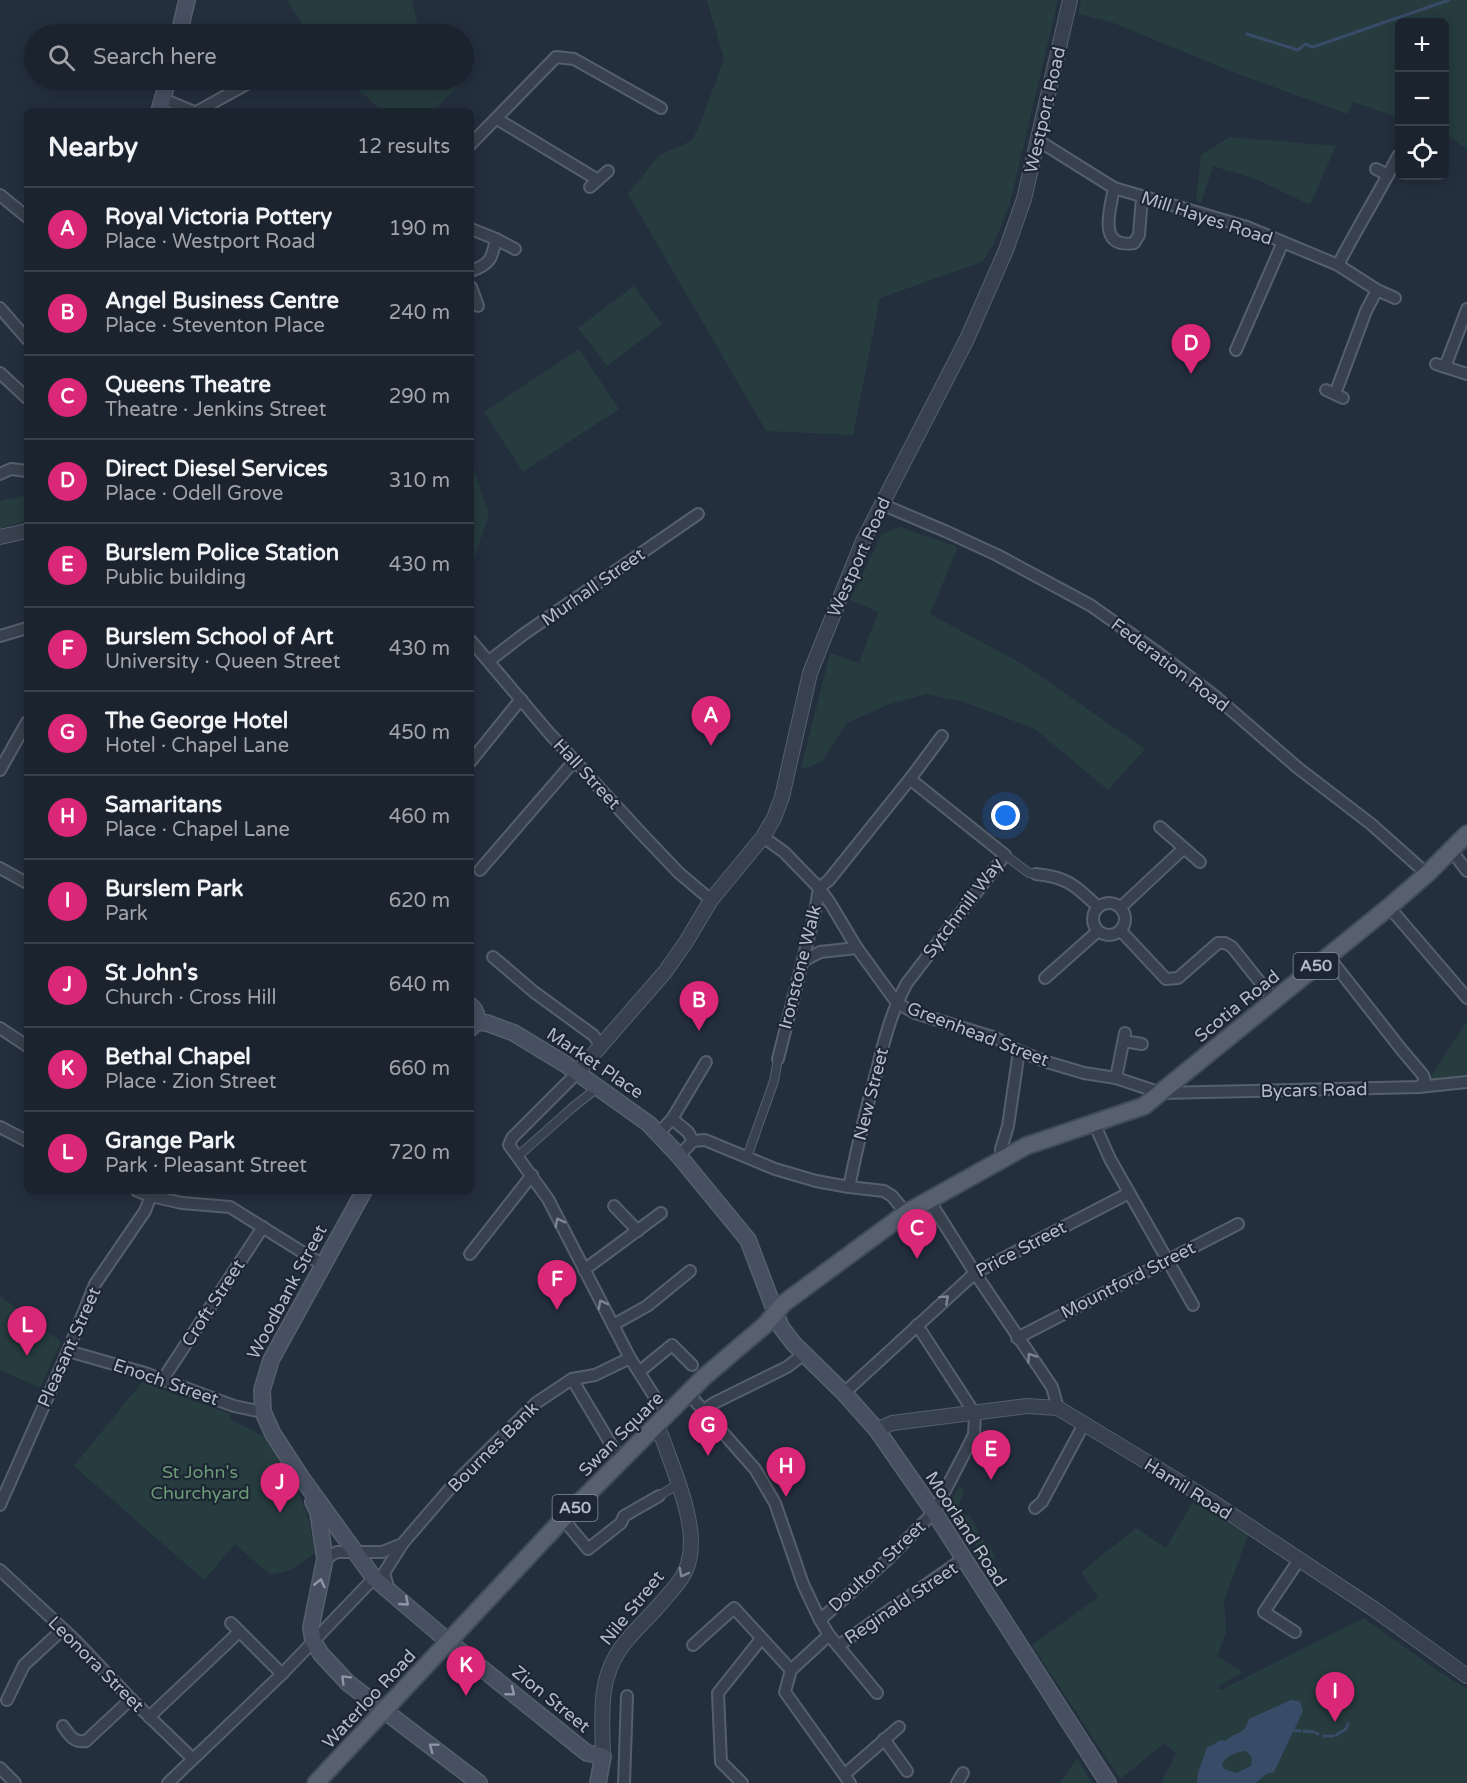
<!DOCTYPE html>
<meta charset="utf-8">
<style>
body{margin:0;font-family:"Varela Round",sans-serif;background:#242b36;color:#f1f3f6}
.controls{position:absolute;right:18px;top:18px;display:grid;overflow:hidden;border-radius:9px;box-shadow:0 3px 15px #0003}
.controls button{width:54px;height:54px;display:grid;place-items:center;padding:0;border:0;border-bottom:2px solid #39404a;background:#1b232e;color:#f1f3f6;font:30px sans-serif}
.you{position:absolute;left:1006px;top:816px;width:21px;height:21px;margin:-15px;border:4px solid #fff;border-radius:50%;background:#1a73e8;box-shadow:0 0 0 9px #1a73e833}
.badge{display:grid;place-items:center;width:39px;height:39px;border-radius:50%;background:#db2777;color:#fff;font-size:20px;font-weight:700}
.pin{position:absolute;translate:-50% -50px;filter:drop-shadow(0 2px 3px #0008)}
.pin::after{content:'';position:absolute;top:32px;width:21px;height:18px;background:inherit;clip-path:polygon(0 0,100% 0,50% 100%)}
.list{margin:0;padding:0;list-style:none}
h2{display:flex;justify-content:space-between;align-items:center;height:78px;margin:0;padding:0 24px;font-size:26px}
h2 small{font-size:20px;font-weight:400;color:#a0a4aa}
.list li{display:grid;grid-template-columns:39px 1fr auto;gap:18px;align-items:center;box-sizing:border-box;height:84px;padding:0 24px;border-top:2px solid #39404a}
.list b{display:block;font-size:22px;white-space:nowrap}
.list p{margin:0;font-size:20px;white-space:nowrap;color:#a0a4aa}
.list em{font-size:20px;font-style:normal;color:#a0a4aa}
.icon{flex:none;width:33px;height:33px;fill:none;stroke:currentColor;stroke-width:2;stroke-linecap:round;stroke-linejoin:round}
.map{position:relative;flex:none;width:1467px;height:1783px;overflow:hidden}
.search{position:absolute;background:#1b232e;box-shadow:0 3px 15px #0003;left:24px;top:24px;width:450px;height:66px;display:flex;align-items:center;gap:15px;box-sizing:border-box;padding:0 21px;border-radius:33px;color:#a0a4aa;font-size:22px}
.panel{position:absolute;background:#1b232e;box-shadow:0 3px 15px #0003;left:24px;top:108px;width:450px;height:1086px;border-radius:9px}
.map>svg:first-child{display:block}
.green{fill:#263c3f}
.water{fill:#394c67;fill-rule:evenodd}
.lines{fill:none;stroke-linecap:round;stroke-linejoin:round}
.stream{stroke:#394c67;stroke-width:3}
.pedestrian-casing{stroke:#565f6c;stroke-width:10}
.minor-casing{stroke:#565f6c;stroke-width:14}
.tertiary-casing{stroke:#565f6c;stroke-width:16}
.secondary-casing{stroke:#565f6c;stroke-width:18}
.primary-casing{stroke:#414a57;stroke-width:20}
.pedestrian{stroke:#38414e;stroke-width:8}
.minor{stroke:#38414e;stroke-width:10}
.tertiary{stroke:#38414e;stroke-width:14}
.secondary{stroke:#465061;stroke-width:15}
.primary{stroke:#56606e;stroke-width:16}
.oneway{stroke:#7c8592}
.oneway2{stroke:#8e96a5}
.labels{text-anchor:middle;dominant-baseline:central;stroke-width:4.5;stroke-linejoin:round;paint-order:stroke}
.shield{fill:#1d2633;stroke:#878f9c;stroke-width:1.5}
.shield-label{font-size:16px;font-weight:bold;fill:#b4bcc9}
.street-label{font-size:18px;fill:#b4bcc9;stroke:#1d2633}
.park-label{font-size:18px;fill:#6b9a76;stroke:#1d2633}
</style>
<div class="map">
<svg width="1467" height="1783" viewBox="0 0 1467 1783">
<rect width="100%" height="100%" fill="#242f3e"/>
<g class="green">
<path d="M287 0H412L420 34H308Z"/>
<path d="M707 0H1058L1010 203 994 244 982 262 880 298 853 435 766 431 628 194 659 155 691 141 699 127 724 59Z"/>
<path d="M1081 0H1467V149L1445 134 1444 22H1400L1399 118 1353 102 1348 114 1243 76 1111 22 1078 14Z"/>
<path d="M348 80H461L463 81 434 111H382Z"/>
<path d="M1230 137 1336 146 1310 205 1258 180 1213 166 1201 203 1196 201 1201 155Z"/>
<path d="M634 286 662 324 607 366 578 328Z"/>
<path d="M579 349 619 409 523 472 484 412Z"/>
<path d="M471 461 489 514 471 568Z"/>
<path d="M27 495V521L0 528V501Z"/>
<path d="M899 527 958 547 930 614 1026 666 1145 749 1108 790 1035 729 964 702 926 694 887 705 847 723 822 761 809 767 801 768 830 653 859 663 878 612 850 600 882 534Z"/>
<path d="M1467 1021V1082L1425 1081 1432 1075Z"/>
<path d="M0 1296 61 1342 40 1388 0 1370Z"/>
<path d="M142 1382 230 1414 231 1420 262 1435 284 1467 299 1494 309 1521 315 1553 291 1570 270 1575 235 1544 204 1580 74 1466Z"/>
<path d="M959 1485 964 1491 958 1508 960 1514 970 1516 976 1526 980 1537 987 1543 995 1556 993 1566 1003 1569 990 1580 974 1554 976 1545 969 1534 960 1532 946 1512Z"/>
<path d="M1193 1502 1248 1535 1224 1601 1226 1632 1217 1656 1243 1672 1217 1687 1221 1690 1364 1618 1438 1671 1467 1689V1783H1161L1176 1754 1165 1743 1120 1779 1032 1645 1098 1597 1081 1572 1136 1528 1166 1548Z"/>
<path d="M1077 1758 1092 1783H1060Z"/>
</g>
<path class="water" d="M1291 1700 1300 1701 1303 1711 1274 1772 1266 1774 1256 1783H1197L1198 1773 1207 1747 1213 1745 1220 1740 1226 1741C1236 1730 1244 1737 1249 1719ZM1246 1751 1252 1757 1251 1766 1236 1773 1224 1769 1222 1764C1227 1755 1236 1752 1246 1751Z"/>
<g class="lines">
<g class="stream">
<path d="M1247 34 1298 50 1305 44 1313 47 1449 0"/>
<path d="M1293 1730 1300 1731"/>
<path d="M1304 1731 1314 1732 1318 1734"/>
<path d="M1336 1735 1346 1729 1348 1724"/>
<path d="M1324 1736H1333"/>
</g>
<defs>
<g id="pedestrian">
<path d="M1005 855 1029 873 1036 874"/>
<path d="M517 1157 572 1108 597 1088"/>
<path d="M747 1157 774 1081 778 1059"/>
<path d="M659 1496 678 1484"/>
</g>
<g id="minor">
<path d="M163 99 192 111"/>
<path d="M198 111 254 80"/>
<path d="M497 119 598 180"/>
<path d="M1039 141 1114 188 1247 227 1338 265 1377 290 1395 298"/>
<path d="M471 144 556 57 574 59 661 108"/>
<path d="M1376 169 1388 175"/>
<path d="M590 187 608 171"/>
<path d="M1114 188C1110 210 1097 249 1134 243L1139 235 1142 197"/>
<path d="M0 195 27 217"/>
<path d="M471 229 496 239C492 258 491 264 471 271"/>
<path d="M496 239 515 249"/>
<path d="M1338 265C1357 228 1379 193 1398 156"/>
<path d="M471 287 478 306"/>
<path d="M0 308 27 339"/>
<path d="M1236 350 1283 242"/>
<path d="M1436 364 1467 374"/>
<path d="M1445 367 1467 309"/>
<path d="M0 373 27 398"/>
<path d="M1326 390 1343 398"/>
<path d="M1335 394 1366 311 1377 290"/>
<path d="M0 474 11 469 27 471"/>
<path d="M881 504 945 531 997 555 1090 605 1157 652 1216 697 1298 768 1371 824 1427 874"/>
<path d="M0 636 27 628"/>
<path d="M471 641 550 734 640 832 679 873 711 900"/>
<path d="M489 661 524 634 698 514"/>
<path d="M471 761 521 699"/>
<path d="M0 770 27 722"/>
<path d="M1160 827 1200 862"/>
<path d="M763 837 784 852 819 888 830 903 857 948 897 1003 915 1013 996 1038 1019 1051 1047 1062 1084 1073 1116 1078 1161 1093 1419 1087 1467 1082"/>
<path d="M1451 850 1467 871"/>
<path d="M0 868 27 883"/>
<path d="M480 870 575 760"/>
<path d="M1036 874C1068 877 1077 887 1098 907"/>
<path d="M819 888 829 880 910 779 942 736"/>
<circle cx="1109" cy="919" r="16"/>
<path d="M1121 907 1183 849"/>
<path d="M1389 907 1467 998"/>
<path d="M1121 931 1166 979 1178 978 1218 943H1225L1232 947 1275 1001"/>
<path d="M1328 956 1401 1049 1423 1075 1425 1081 1419 1087"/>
<path d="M493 957 534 992 593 1035 601 1045"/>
<path d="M803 961 820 952 857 948"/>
<path d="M1045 978 1098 931"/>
<path d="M0 1028 27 1046"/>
<path d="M1124 1041 1142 1044"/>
<path d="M778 1059 815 912 819 888"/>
<path d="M577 1073 512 1138 509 1145 548 1199 630 1358 656 1399 668 1413"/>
<path d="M1116 1078 1125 1033"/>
<path d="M672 1119 688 1132 693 1141"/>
<path d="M1094 1123 1110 1159 1193 1305"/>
<path d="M0 1127 27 1141"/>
<path d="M659 1133 672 1119 706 1062"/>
<path d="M679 1156 693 1141 705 1140 775 1169 816 1181 849 1187 884 1191 892 1196 906 1213"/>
<path d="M1003 1159 1001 1149 1008 1126 1019 1051"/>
<path d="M849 1187C857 1148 866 1109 877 1070 884 1040 892 1010 907 983L1005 855 910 779"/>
<path d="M137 1191 151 1196 182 1203 230 1207 323 1265"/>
<path d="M929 1200 975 1273 1052 1387 1058 1408"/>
<path d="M614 1206 638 1231"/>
<path d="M470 1254 532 1175"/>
<path d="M584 1270 661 1213"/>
<path d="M613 1325 647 1306 690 1271"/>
<path d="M1017 1338 1238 1224"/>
<path d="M68 1351 145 1373 234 1406 263 1412"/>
<path d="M639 1372 672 1345 692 1365"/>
<path d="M163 1379 263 1227"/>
<path d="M572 1379 621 1461"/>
<path d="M688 1393 755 1469 775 1503 803 1584 820 1620 829 1635 877 1693"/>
<path d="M844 1393 975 1273 1129 1193"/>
<path d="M704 1410 714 1403 787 1367 804 1354"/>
<path d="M0 1505 68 1351 95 1284 145 1211 151 1196"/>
<path d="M1035 1508 1042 1502 1084 1424"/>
<path d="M563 1519 588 1549 621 1523 624 1516 659 1496"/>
<path d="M325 1559 337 1552H382L400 1545"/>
<path d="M0 1570 75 1640 131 1699 192 1758"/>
<path d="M388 1587 384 1573 403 1543 453 1485 536 1403 572 1379 595 1375 630 1358"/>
<path d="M820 1620 888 1559 934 1512 974 1435 975 1414 917 1325"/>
<path d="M231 1623 282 1674"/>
<path d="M1295 1632 1264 1612 1299 1560"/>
<path d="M829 1635 791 1670 785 1692 850 1783"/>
<path d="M693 1645 734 1608 791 1670"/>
<path d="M838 1646 963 1559"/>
<path d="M7 1700 24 1665 63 1629"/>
<path d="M149 1717 239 1632"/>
<path d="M63 1726C70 1736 74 1743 86 1741L131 1699"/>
<path d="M884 1739 907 1771"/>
<path d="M0 1768 15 1783"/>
<path d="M845 1774 899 1727"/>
<path d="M168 1783 282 1674 374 1578"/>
<path d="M624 1783 627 1696"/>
<path d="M742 1783 721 1762 718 1693 761 1639"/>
<path d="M957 1783 963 1773"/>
</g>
<g id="tertiary">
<path d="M0 537 27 531"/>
<path d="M577 1073 665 972 686 942 711 900 763 837 774 818 782 797 810 673 863 541 967 339 1006 250 1024 199 1070 0"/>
<path d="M877 1430 892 1423 1027 1406 1058 1408 1211 1501 1374 1609 1467 1676"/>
<path d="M603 1756C602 1712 597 1674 628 1639 639 1626 651 1615 662 1602 672 1590 686 1577 689 1560 698 1524 674 1472 662 1437L656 1426"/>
</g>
<g id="secondary">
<path d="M179 34 187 0"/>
<path d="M159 111 168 80"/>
<path d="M471 1006C479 1013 478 1022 471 1028"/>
<path d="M476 1022 487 1023 514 1033 565 1064 649 1124 679 1156 748 1240 781 1327 794 1344 844 1393 877 1430 934 1512 1108 1783"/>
<path d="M364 1191 271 1360 262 1390 263 1412 273 1434 301 1477 374 1578 449 1642 587 1753 603 1756 598 1783"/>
<path d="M313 1502 318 1512 325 1559 311 1627 313 1641 321 1654 348 1683 479 1783"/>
</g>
<path id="primary" d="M316 1783 563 1519 704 1377 765 1325 784 1303 906 1213 1026 1146 1144 1106 1389 907 1427 874 1467 834"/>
</defs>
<use href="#pedestrian" class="pedestrian-casing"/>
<use href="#minor" class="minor-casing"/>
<use href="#tertiary" class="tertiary-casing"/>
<use href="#secondary" class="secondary-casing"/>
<use href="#primary" class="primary-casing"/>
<use href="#pedestrian" class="pedestrian"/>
<use href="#minor" class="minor"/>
<use href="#tertiary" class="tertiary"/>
<use href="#secondary" class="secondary"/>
<use href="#primary" class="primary"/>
</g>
<defs><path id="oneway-chevron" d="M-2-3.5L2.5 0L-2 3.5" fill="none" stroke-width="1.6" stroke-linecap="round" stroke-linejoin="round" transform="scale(1.5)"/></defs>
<g class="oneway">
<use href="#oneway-chevron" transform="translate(559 1222) rotate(-117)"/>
<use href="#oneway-chevron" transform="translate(945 1299) rotate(-42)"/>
<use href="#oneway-chevron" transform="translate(602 1304) rotate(-118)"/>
<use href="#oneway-chevron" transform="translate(1031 1357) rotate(-124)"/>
<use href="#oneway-chevron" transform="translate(683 1573) rotate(118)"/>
</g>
<g class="oneway2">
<use href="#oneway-chevron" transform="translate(320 1583) rotate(-77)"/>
<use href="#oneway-chevron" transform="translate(405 1602) rotate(41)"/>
<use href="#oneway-chevron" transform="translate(345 1679) rotate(-135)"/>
<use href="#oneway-chevron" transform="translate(511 1692) rotate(39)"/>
<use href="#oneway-chevron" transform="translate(433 1747) rotate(-143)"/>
</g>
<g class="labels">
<g class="shield">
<rect x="1293.5" y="953" width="45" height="26" rx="4.5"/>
<rect x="552.5" y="1495" width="45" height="26" rx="4.5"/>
</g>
<g class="shield-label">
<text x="1316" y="966">A50</text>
<text x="575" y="1508">A50</text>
</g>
<g class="street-label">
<text transform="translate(1045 110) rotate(-77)">Westport Road</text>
<text transform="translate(1207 218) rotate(18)">Mill Hayes Road</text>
<text transform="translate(859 557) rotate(-66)">Westport Road</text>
<text transform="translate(593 587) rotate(-35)">Murhall Street</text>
<text transform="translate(1170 665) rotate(37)">Federation Road</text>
<text transform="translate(587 774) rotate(47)">Hall Street</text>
<text transform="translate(963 908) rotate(-53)">Sytchmill Way</text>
<text transform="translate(800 967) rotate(-76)">Ironstone Walk</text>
<text transform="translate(1237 1006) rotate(-39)">Scotia Road</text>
<text transform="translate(978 1034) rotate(21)">Greenhead Street</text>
<text transform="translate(595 1063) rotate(34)">Market Place</text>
<text transform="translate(1314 1090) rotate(-1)">Bycars Road</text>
<text transform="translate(871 1094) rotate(-76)">New Street</text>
<text transform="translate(1021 1249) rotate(-28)">Price Street</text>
<text transform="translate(1128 1280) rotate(-27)">Mountford Street</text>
<text transform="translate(287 1292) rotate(-62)">Woodbank Street</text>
<text transform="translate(213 1303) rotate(-57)">Croft Street</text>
<text transform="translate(69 1347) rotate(-66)">Pleasant Street</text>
<text transform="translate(166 1382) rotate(19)">Enoch Street</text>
<text transform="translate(621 1434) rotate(-45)">Swan Square</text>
<text transform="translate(493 1447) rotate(-45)">Bournes Bank</text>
<text transform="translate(1188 1489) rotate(32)">Hamil Road</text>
<text transform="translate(966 1529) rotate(57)">Moorland Road</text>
<text transform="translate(877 1566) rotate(-43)">Doulton Street</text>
<text transform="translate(901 1603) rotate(-34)">Reginald Street</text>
<text transform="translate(632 1608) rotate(-51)">Nile Street</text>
<text transform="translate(96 1664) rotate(45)">Leonora Street</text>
<text transform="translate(369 1699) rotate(-47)">Waterloo Road</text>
<text transform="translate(551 1699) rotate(39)">Zion Street</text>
</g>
<g class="park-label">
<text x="200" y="1472">St John's<tspan x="200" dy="21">Churchyard</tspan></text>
</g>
</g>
</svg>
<div class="controls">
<button>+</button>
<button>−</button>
<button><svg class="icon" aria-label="locate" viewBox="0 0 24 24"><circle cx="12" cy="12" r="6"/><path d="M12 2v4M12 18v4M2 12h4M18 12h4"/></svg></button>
</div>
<div class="you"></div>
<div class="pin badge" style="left:711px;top:746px">A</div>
<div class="pin badge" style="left:699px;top:1031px">B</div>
<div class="pin badge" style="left:917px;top:1259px">C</div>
<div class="pin badge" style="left:1191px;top:374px">D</div>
<div class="pin badge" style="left:991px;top:1480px">E</div>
<div class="pin badge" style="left:557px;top:1310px">F</div>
<div class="pin badge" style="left:708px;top:1456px">G</div>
<div class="pin badge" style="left:786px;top:1497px">H</div>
<div class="pin badge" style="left:1335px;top:1722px">I</div>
<div class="pin badge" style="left:280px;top:1513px">J</div>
<div class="pin badge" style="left:466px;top:1696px">K</div>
<div class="pin badge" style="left:27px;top:1356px">L</div>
<div class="search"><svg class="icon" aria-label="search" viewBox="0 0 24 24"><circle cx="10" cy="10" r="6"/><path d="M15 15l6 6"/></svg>Search here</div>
<section class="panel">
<h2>Nearby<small>12 results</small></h2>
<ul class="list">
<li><span class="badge">A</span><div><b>Royal Victoria Pottery</b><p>Place · Westport Road</p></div><em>190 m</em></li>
<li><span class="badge">B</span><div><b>Angel Business Centre</b><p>Place · Steventon Place</p></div><em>240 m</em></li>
<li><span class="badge">C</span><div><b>Queens Theatre</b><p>Theatre · Jenkins Street</p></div><em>290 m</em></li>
<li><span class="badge">D</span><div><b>Direct Diesel Services</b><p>Place · Odell Grove</p></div><em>310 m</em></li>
<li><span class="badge">E</span><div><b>Burslem Police Station</b><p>Public building</p></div><em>430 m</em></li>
<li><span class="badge">F</span><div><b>Burslem School of Art</b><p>University · Queen Street</p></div><em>430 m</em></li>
<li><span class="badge">G</span><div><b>The George Hotel</b><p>Hotel · Chapel Lane</p></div><em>450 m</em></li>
<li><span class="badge">H</span><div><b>Samaritans</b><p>Place · Chapel Lane</p></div><em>460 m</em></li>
<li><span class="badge">I</span><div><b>Burslem Park</b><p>Park</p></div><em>620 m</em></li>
<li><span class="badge">J</span><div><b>St John's</b><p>Church · Cross Hill</p></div><em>640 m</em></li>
<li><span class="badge">K</span><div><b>Bethal Chapel</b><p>Place · Zion Street</p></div><em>660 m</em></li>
<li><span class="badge">L</span><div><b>Grange Park</b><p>Park · Pleasant Street</p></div><em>720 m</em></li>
</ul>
</section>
</div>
